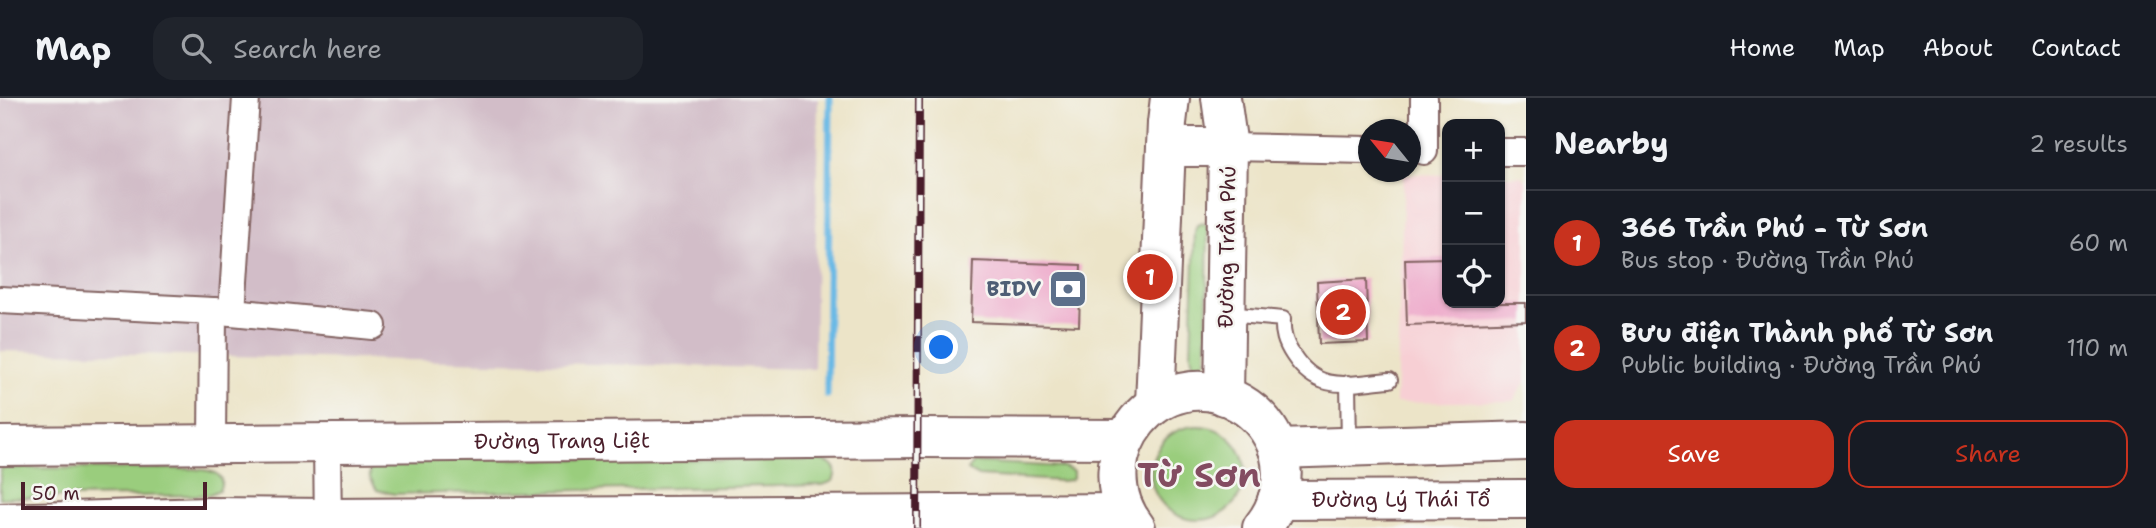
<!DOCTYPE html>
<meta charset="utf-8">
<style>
body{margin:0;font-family:"Shantell Sans",sans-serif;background:#20242c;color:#f1f3f6}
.controls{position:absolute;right:21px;top:21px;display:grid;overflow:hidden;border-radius:14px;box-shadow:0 2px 5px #0004}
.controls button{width:63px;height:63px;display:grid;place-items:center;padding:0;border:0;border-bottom:2px solid #363941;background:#171b24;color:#f1f3f6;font:35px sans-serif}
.compass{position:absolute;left:1358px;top:21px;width:63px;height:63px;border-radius:50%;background:#171b24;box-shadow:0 2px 5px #0004;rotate:300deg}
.scale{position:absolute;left:21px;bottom:18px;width:186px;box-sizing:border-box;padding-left:7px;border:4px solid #4a1f2b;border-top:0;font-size:19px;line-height:24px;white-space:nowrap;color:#4a1f2b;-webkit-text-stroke:5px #f6f6f2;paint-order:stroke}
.you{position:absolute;left:942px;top:250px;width:24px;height:24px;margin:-18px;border:5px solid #fff;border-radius:50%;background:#1a73e8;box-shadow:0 0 0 10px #1a73e833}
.badge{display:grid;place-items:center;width:46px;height:46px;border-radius:50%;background:#c8321e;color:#fff;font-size:23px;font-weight:700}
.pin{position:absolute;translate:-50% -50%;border:4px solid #fff;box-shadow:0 2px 7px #0006}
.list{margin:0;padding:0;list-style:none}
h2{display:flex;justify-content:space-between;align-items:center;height:91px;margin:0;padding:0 28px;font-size:30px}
h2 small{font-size:23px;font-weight:400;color:#9ea1a6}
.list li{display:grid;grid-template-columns:46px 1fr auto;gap:21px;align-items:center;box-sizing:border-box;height:105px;padding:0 28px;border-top:2px solid #363941}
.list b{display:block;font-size:26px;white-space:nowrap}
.list p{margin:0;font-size:23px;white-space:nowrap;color:#9ea1a6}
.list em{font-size:23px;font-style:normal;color:#9ea1a6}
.actions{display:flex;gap:14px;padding:21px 28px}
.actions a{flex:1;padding:16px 0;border:2px solid #c8321e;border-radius:21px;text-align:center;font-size:24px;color:#c8321e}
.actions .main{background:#c8321e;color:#fff}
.icon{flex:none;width:38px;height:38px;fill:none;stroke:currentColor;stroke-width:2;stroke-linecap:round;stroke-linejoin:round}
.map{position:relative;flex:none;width:1526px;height:430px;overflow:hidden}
header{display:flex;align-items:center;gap:42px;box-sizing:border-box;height:98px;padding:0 35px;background:#171b24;border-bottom:2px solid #363941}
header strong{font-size:33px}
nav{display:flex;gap:38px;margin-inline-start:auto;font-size:24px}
.search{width:490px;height:63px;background:#20242c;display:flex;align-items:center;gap:18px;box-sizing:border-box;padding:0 24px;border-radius:21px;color:#9ea1a6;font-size:26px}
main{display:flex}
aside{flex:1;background:#171b24}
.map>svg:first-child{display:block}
.built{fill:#f7cfd4}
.industrial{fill:#d2bdc8}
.green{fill:#9acd7d;stroke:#727654;stroke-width:2}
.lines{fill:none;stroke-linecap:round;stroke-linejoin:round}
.stream{stroke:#6bb9e5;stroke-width:7}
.building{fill:#eda1c6}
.lane-casing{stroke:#836462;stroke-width:18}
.street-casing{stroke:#836462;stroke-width:30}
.primary-casing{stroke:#836462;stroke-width:42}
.lane{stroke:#fff;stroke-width:14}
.street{stroke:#fff;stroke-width:26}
.primary{stroke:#fff;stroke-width:38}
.rail-casing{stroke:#4a1f2b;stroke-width:8}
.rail{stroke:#f6f6f2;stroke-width:5;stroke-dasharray:16;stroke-linecap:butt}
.labels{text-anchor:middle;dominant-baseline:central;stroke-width:5;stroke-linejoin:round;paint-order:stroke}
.street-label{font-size:21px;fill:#4a1f2b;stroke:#f6f6f2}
.service-label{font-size:21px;font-weight:bold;fill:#4e5e75;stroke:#f6f6f2;text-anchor:end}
.town-label{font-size:35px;font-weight:bold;fill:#834c61;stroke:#f6f6f2}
</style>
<header>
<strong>Map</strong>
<div class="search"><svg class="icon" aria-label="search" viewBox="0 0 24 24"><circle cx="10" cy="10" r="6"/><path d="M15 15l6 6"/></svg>Search here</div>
<nav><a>Home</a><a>Map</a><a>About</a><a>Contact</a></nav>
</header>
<main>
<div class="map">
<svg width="1526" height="430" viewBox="0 0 1526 430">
<rect width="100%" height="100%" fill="#f6f6f2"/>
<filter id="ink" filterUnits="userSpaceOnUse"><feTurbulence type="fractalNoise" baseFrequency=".0143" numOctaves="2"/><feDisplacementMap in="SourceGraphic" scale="14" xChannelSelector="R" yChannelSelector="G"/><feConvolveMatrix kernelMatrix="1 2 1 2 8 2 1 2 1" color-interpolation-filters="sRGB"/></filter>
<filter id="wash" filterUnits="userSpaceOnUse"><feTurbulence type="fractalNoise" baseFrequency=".00686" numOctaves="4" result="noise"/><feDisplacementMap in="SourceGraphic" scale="28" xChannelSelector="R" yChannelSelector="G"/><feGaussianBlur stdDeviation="1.57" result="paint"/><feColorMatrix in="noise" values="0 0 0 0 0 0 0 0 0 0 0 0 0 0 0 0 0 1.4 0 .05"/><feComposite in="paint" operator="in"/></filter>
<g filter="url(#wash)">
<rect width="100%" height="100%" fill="#ece4c8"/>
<path class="built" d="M1404 76 1447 77V205H1500V78H1521L1526 83V283L1513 303 1396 305Z"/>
<path class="industrial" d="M0 0H818L814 271 0 253Z"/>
<g class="green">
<path d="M1203 125 1208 129 1206 261 1203 266H1193L1191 256 1195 133 1197 127Z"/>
<circle cx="1198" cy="375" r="47"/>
<path d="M386 360 816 362C830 363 840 368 833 383L823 387 394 396 377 392 370 380C369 369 375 361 386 360Z"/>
<path d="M976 364 1064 369 1073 373V380L1070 382 1061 383 978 378 968 372 972 365Z"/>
<path d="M0 370 194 371C208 372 228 374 219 392L208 397 0 400Z"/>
</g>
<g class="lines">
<path class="stream" d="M827 297 830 0"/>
</g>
<g id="blocks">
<g class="building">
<path d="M1447 160V205H1526V223L1407 227 1405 161Z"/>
<path d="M973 163 1081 167 1079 228 971 224Z"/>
<path d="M1366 181 1368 244 1319 246 1317 184Z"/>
</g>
</g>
</g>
<g filter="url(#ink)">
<use href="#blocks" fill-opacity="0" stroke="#836462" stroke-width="2"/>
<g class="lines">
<defs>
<g id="lane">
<path d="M1227 216 1283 221C1282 235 1285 245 1293 257 1319 297 1349 285 1390 282"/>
<path d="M1348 285 1349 348"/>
</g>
<g id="street">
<path d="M1424 0V53"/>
<path d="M1228 49 1368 52"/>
<path d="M1500 54H1526"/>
<path d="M0 202 232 214 373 228"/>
<path d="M232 214 246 0"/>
<path d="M212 345 213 213"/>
<path d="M327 346 328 430"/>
</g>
<g id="primary">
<path d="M1221 0 1228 49 1224 298"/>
<path d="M1166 49H1228"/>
<path d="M1155 306 1167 25 1170 0"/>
<path id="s1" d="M0 348 918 340 1124 341"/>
<path d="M1278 351 1526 343"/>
<path id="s2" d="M1277 402 1526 401"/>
<path d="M0 425 209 419 329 420 1125 415"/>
<path d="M1136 430C1080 358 1161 258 1240 305 1259 316 1272 333 1279 354 1286 381 1279 409 1262 430"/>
</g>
</defs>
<use href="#lane" class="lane-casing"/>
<use href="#street" class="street-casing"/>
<use href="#primary" class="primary-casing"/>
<use href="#lane" class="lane"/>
<use href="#street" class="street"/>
<use href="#primary" class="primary"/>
<defs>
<path id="rail" d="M917 430 919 0"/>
</defs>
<use href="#rail" class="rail-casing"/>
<use href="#rail" class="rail"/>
</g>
</g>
<defs>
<symbol id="bank-square" viewBox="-11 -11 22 22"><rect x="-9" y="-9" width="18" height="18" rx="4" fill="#5c6f8a" stroke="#f6f6f2"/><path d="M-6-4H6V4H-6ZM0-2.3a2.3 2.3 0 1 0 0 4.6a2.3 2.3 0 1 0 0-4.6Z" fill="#fff"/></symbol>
</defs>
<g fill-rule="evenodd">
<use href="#bank-square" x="1046" y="169" width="44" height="44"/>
</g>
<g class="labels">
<g class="street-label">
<text transform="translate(1227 149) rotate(-89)">Đường Trần Phú</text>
<text stroke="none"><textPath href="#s1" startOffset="562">Đường Trang Liệt</textPath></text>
<text stroke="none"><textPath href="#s2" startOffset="124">Đường Lý Thái Tổ</textPath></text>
</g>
<g class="service-label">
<text x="1041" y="191">BIDV</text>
</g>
<g class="town-label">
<text x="1199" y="376">Từ Sơn</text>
</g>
</g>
</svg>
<div class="controls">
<button>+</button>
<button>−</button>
<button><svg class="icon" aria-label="locate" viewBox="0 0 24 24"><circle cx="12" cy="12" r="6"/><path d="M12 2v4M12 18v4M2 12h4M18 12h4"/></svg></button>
</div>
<svg class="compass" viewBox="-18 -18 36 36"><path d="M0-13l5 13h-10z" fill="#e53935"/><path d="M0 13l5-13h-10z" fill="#9ea1a6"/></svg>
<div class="scale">50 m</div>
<div class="you"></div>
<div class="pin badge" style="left:1150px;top:179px">1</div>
<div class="pin badge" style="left:1343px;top:214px">2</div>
</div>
<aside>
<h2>Nearby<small>2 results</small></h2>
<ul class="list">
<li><span class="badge">1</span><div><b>366 Trần Phú - Từ Sơn</b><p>Bus stop · Đường Trần Phú</p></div><em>60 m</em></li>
<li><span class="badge">2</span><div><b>Bưu điện Thành phố Từ Sơn</b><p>Public building · Đường Trần Phú</p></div><em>110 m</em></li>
</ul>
<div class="actions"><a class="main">Save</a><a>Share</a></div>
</aside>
</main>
